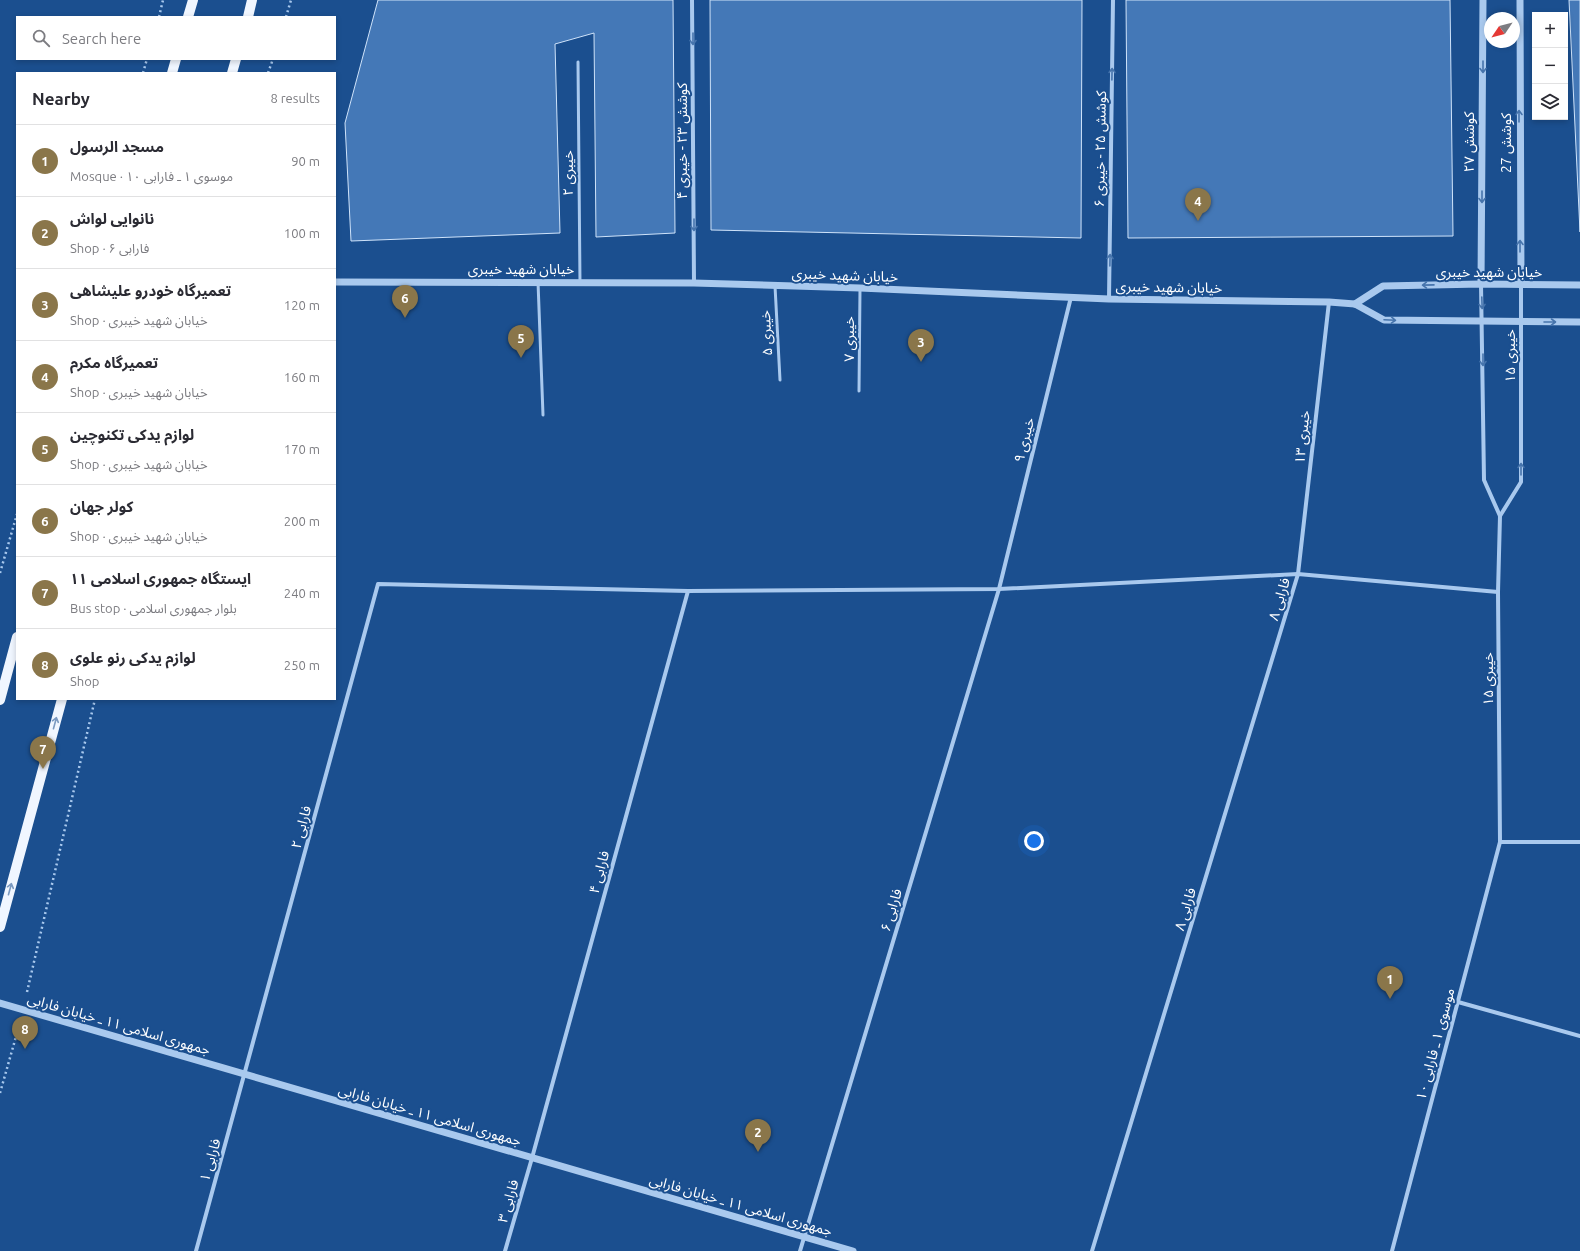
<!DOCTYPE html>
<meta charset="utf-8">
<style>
body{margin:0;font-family:Ubuntu,"Noto Sans Arabic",sans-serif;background:#f2f2f3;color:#2b2b33}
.controls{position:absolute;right:12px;top:12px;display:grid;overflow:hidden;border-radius:0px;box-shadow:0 2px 6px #0003}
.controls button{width:36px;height:36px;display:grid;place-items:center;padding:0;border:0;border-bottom:1px solid #e1e1e2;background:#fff;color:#2b2b33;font:20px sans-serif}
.compass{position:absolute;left:1484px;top:12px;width:36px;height:36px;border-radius:50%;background:#fff;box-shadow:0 2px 6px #0003;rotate:235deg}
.you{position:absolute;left:1034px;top:841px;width:14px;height:14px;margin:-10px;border:3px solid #fff;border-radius:50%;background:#1a73e8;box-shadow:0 0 0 6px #1a73e833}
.badge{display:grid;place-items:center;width:26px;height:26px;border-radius:50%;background:#8a764a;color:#fff;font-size:13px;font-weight:700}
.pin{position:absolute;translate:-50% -33px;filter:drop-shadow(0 1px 2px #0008)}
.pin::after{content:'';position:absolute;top:21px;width:14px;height:12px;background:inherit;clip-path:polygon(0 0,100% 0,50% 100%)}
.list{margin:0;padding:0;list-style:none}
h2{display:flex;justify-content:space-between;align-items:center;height:52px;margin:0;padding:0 16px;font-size:17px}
h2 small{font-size:13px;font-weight:400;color:#7c7c81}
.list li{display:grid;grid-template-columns:26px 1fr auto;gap:12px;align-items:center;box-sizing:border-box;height:72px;padding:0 16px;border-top:1px solid #e1e1e2}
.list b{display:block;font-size:15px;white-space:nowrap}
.list p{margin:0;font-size:13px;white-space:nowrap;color:#7c7c81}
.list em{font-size:13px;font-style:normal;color:#7c7c81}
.icon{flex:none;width:22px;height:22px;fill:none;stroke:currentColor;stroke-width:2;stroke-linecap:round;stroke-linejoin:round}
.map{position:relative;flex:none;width:1580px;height:1251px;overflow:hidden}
.search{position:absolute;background:#fff;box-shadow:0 2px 6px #0003;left:16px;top:16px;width:320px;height:44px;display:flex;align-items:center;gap:10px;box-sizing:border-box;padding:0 14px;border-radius:0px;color:#7c7c81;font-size:15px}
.panel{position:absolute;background:#fff;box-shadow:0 2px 6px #0003;left:16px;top:72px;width:320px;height:628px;border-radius:0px}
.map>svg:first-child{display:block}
.building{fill:#4478b7;stroke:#cfe3fa}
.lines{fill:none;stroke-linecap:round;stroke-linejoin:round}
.path{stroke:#a9c9ee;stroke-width:2.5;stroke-dasharray:2 3;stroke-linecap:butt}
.service{stroke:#a9c9ee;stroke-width:3}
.minor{stroke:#a9c9ee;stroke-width:4}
.tertiary{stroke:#a9c9ee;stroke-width:7}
.primary{stroke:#f0f6ff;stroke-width:10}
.oneway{stroke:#4674ac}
.oneway2{stroke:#7b9ac1}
.labels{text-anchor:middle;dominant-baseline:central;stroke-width:4;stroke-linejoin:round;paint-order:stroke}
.street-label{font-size:14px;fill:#fff;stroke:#1b4f8f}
</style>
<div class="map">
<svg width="1580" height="1251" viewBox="0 0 1580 1251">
<rect width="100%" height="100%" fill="#1b4f8f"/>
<g class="building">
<path d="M378 0H673L675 233 596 237 594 33 555 44 560 233 351 241 345 123Z"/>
<path d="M710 0H1082L1081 238 711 230Z"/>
<path d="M1126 0H1450L1453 236 1128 238Z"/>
<path d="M1569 0H1580V232Z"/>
</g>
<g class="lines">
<g class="path">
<path d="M159 17 163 0"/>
<path d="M286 17 291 0"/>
<path d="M143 73 147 59"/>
<path d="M268 73 273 59"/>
<path d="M0 573 17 514"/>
<path d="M27 992 95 699"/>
<path d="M0 1093 19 1026"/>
</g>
<g class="service">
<path d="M578 62 580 283"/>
<path d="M538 282 543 415"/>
<path d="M775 286 780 380"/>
<path d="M859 391 860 289"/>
</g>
<g class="minor">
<path d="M692 0 694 283"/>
<path d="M1109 299 1113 0"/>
<path d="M1500 516 1521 482V285"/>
<path d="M1500 842H1580"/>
<path d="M1458 1002 1580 1036"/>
<path d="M196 1251 378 584 688 591 999 589 1298 574 1498 592"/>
<path d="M505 1251 532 1158 688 591"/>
<path d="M800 1251 999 589 1071 297"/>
<path d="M1092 1251 1298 574 1329 302"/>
<path d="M1392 1251 1500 842 1498 592 1500 516 1484 480 1481 284"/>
</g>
<g class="tertiary">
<path d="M1520 0 1521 285"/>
<path d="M335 282 694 283 860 288 1109 299 1329 302 1355 304 1384 320 1580 322"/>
<path d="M1481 284 1483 0"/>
<path d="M1355 304 1383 286 1481 284 1580 285"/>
<path d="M0 1003 853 1251"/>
</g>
<g class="primary">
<path d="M188 17 193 0"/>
<path d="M248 17 252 0"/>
<path d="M172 73 176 59"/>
<path d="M232 73 236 59"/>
<path d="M0 700 17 637"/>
<path d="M0 927 62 699"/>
</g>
</g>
<defs><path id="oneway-shaft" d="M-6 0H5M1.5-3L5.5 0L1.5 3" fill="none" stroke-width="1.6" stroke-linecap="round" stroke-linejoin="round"/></defs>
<g class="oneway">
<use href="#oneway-shaft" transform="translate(693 39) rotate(90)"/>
<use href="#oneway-shaft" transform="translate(1483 67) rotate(90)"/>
<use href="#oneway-shaft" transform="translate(1112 74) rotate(-89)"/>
<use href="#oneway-shaft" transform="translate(1519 116) rotate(-90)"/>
<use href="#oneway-shaft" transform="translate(1482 197) rotate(90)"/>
<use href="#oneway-shaft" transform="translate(694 225) rotate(90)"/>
<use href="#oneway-shaft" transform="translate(1520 246) rotate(-90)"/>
<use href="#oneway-shaft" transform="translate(1110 260) rotate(-89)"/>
<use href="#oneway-shaft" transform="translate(1428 285) rotate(179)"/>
<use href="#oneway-shaft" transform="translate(1482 303) rotate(88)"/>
<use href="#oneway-shaft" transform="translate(1390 320) rotate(3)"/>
<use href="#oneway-shaft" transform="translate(1550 322)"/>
<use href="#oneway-shaft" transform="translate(1483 360) rotate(90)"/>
<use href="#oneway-shaft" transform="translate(1521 469) rotate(-90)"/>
</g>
<g class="oneway2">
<use href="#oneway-shaft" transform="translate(55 723) rotate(-75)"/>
<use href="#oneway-shaft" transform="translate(10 889) rotate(-75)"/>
</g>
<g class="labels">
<g class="street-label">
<text transform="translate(682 141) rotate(-90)">کوشش ۲۳ - خیبری ۴</text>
<text transform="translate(1469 142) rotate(-90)">کوشش ۲۷</text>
<text transform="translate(1506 143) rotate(-90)">کوشش 27</text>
<text transform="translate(1100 149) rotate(-89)">کوشش ۲۵ - خیبری ۶</text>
<text transform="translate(568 173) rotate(-90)">خیبری ۲</text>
<text x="521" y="269">خیابان شهید خیبری</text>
<text x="1489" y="272">خیابان شهید خیبری</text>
<text transform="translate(845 275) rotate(2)">خیابان شهید خیبری</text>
<text transform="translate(1169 287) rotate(1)">خیابان شهید خیبری</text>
<text transform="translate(766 333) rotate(-93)">خیبری ۵</text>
<text transform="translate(849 339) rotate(-90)">خیبری ۷</text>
<text transform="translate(1510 356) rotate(-90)">خیبری ۱۵</text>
<text transform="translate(1302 437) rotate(-84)">خیبری ۱۳</text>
<text transform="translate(1024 440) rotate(-76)">خیبری ۹</text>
<text transform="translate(1279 599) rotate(-73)">فارابی ۸</text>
<text transform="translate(1488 679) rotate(-90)">خیبری ۱۵</text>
<text transform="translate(301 827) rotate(-75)">فارابی ۲</text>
<text transform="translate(599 872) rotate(-75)">فارابی ۴</text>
<text transform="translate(1185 909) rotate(-73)">فارابی ۸</text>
<text transform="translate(891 910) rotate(-73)">فارابی ۶</text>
<text transform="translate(119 1024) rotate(16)">جمهوری اسلامی ۱۱ ـ خیابان فارابی</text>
<text transform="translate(1435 1044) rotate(-75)">موسوی ۱ ـ فارابی ۱۰</text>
<text transform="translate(430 1115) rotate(16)">جمهوری اسلامی ۱۱ ـ خیابان فارابی</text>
<text transform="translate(210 1160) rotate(-74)">فارابی ۱</text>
<text transform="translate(508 1201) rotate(-74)">فارابی ۳</text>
<text transform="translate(741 1205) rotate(16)">جمهوری اسلامی ۱۱ ـ خیابان فارابی</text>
</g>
</g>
</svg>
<div class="controls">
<button>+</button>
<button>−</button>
<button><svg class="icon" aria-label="layers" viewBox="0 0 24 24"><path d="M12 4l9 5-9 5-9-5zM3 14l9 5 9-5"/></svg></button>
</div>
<svg class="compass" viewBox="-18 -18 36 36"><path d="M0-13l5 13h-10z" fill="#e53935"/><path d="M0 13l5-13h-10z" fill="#7c7c81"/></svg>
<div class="you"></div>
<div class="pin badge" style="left:1390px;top:999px">1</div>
<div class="pin badge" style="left:758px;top:1152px">2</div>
<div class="pin badge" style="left:921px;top:362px">3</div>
<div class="pin badge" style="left:1198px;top:221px">4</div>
<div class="pin badge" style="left:521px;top:358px">5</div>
<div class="pin badge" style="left:405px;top:318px">6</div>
<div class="pin badge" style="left:43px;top:769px">7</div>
<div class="pin badge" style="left:25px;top:1049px">8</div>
<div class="search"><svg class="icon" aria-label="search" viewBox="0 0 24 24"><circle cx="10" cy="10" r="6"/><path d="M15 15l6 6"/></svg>Search here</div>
<section class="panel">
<h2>Nearby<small>8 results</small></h2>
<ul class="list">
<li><span class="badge">1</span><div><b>مسجد الرسول</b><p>Mosque · موسوی ۱ ـ فارابی ۱۰</p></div><em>90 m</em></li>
<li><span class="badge">2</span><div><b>نانوایی لواش</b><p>Shop · فارابی ۶</p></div><em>100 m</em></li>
<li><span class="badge">3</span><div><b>تعمیرگاه خودرو علیشاهی</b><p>Shop · خیابان شهید خیبری</p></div><em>120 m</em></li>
<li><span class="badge">4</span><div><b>تعمیرگاه مکرم</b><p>Shop · خیابان شهید خیبری</p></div><em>160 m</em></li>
<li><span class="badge">5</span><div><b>لوازم یدکی تکنوچین</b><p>Shop · خیابان شهید خیبری</p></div><em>170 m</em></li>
<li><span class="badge">6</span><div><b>کولر جهان</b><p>Shop · خیابان شهید خیبری</p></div><em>200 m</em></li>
<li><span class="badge">7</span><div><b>ایستگاه جمهوری اسلامی ۱۱</b><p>Bus stop · بلوار جمهوری اسلامی</p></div><em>240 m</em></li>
<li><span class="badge">8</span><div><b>لوازم یدکی رنو علوی</b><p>Shop</p></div><em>250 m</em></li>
</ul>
</section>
</div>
